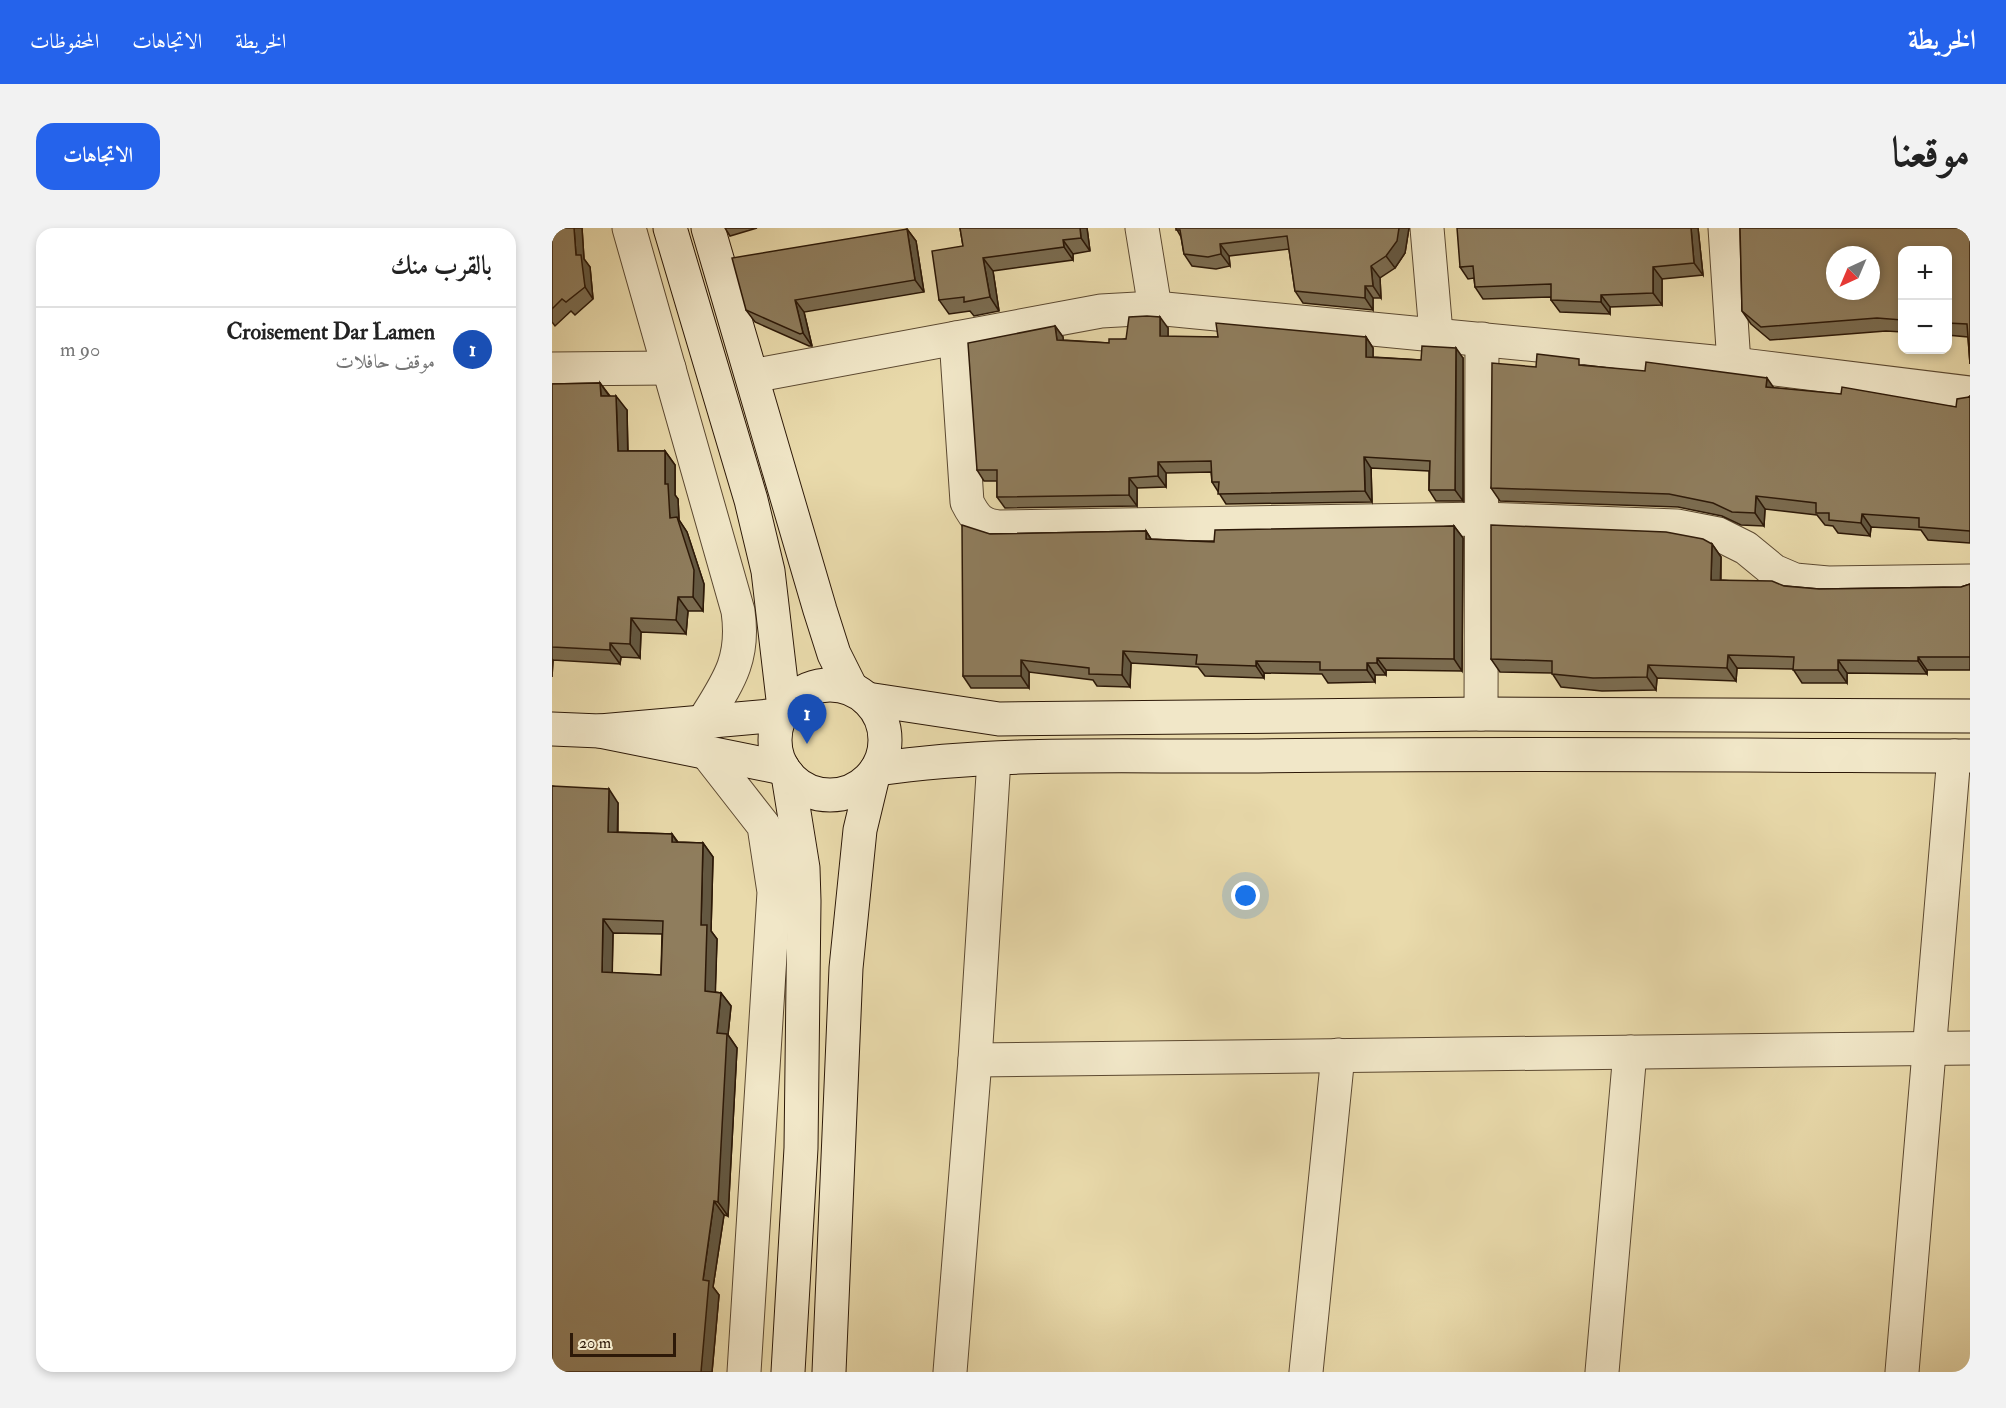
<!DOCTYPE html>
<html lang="ar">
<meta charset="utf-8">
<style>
body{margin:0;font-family:"IM FELL Double Pica",Amiri,serif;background:#f2f2f2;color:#222;direction:rtl}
.controls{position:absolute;right:18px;top:18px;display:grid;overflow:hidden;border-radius:12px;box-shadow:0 3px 9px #0003}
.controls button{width:54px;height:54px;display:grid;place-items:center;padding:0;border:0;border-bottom:2px solid #e0e0e0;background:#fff;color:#222;font:30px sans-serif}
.compass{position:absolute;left:1274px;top:18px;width:54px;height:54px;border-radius:50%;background:#fff;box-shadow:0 3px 9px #0003;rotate:224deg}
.scale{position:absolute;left:18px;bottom:15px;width:106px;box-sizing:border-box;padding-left:6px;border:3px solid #2d1908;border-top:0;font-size:16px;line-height:21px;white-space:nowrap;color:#2d1908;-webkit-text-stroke:4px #f1e7c8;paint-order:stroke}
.you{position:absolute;left:694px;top:668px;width:21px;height:21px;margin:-15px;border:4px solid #fff;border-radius:50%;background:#1a73e8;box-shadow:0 0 0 9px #1a73e833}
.badge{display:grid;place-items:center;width:39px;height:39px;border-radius:50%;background:#2563eb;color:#fff;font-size:20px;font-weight:700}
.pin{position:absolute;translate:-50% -50px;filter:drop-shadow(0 2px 3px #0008)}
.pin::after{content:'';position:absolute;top:32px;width:21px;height:18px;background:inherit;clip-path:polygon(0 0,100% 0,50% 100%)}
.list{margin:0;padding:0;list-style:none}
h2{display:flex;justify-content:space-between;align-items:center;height:78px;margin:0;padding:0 24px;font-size:26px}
h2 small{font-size:20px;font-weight:400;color:#767676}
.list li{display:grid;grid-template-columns:39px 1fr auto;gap:18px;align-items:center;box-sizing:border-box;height:84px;padding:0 24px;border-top:2px solid #e0e0e0}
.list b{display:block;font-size:22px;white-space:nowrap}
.list p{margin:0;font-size:20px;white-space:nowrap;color:#767676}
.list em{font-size:20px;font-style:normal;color:#767676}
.map{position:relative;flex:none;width:1418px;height:1144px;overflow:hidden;direction:ltr;border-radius:18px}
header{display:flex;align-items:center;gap:36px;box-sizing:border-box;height:84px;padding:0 30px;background:#2563eb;color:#fff}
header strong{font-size:28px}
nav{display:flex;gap:33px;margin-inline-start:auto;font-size:21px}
.intro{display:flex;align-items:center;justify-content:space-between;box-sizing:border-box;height:144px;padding:0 36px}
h1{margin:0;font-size:42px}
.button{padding:15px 27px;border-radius:18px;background:#2563eb;color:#fff;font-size:21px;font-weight:700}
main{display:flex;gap:36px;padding:0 36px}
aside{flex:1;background:#fff;border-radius:18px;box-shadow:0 3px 9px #0003}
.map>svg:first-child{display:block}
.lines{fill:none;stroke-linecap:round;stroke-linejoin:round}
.street-casing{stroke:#5c4931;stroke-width:35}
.secondary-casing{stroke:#2d1908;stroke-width:35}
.street{stroke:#f1e7c8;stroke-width:33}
.secondary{stroke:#f1e7c8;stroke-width:33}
.wall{fill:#7b6c50;stroke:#2d1908;stroke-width:1.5;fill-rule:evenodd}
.shaded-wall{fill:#645841;stroke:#2d1908;stroke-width:1.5}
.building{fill:#8f7d5d;stroke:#2d1908;stroke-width:1.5;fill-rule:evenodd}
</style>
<header>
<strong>الخريطة</strong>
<nav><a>الخريطة</a><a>الاتجاهات</a><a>المحفوظات</a></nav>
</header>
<div class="intro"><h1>موقعنا</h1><a class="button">الاتجاهات</a></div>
<main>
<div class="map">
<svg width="1418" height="1144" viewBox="0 0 1418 1144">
<rect width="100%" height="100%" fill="#e9daab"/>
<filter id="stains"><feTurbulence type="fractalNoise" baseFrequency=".00333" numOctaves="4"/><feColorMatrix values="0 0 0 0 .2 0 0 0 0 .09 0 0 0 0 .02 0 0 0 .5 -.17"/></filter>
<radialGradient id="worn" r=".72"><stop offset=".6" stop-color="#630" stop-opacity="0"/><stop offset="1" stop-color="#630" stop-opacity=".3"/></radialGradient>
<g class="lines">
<defs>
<g id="street">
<path d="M77 0 186 383C193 432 176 454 151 494"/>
<path d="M590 0 603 80"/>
<path d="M875 0 884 105"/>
<path d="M1173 0 1182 136"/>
<path d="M404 110 415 274C423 290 429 297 446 299L931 291 1125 298 1166 306 1194 320 1222 343 1243 352 1276 355 1418 353"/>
<path d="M0 141 117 140"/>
<path d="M200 148 549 83 603 80 1182 136 1418 165"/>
<path d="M929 486 930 111"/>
<path d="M155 525 212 598 222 664 192 1144"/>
<path d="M423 832 1418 820"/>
<path d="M398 1144 423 832 442 531"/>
<path d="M754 1144 786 827"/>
<path d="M1050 1144 1078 824"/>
<path d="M1350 1144 1402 528"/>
</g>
<g id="secondary">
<path d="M118 0 199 272 216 343 232 480"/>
<path d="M156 0 268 382 282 426 299 460"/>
<circle cx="278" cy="512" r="55"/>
<path d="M315 471 447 491 929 486 1418 488"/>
<path d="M229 487 48 503 231 540"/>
<path d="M0 501 48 503"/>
<path d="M325 541C446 523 571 529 693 528 934 525 1176 527 1418 528"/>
<path d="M236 547 251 640 252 673 249 920 236 1144"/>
<path d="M277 1144 294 740 308 602 321 548"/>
</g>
</defs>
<use href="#street" class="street-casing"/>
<use href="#secondary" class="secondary-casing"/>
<use href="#street" class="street"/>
<use href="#secondary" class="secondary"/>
</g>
<g class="wall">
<path d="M0 0H30L32 31 38 39 41 71 23 87 19 83 3 98 0 94Z"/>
<path d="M173 0H205L178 8Z"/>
<path d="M408 0H535L538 23 521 26V32L441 43 447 83 422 88 418 83 397 86 387 72 411 18Z"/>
<path d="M624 0H857L853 25 843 40 828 50 829 70H821V82L751 75 743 63 737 21 677 28 678 38 664 41 640 38 632 26 629 9Z"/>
<path d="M1146 0 1151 47 1110 51V77L1058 79V86L1008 84 999 72V69L931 71 923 59 922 50 916 51 908 39Z"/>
<path d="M1188 0H1418V136L1416 109 1395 107V22H1350V104L1334 103 1218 112 1199 96 1190 83ZM1283 27H1319V63H1283Z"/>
<path d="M355 1 364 13 372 64 252 84 260 118H257L203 94 194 82Z"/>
<path d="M503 98 511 109V112L557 115 616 100V109H814L821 120V129L869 132 911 130V273H884L877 262V243L819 240 820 274 674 276 660 254 659 244 614 245V259L585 260V278L453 280 445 269V253H432L425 242Z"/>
<path d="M1032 137 1222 160 1404 179 1418 168V315L1376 312 1369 302 1319 299 1318 308 1286 305 1281 298 1273 297 1265 287 1213 281 1212 298 1189 297 1170 288 1126 279 948 273 939 260 984 139Z"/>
<path d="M48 155 58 168 75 182 76 223H113L123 237V267L126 271 127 292 135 304 152 356 151 383H136L134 406 89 404 88 430 69 429 68 436 1 432 0 449V156Z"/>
<path d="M902 298 911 310 910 443 834 442V447H823V454L776 455 770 446 712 445V450L653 448 646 439 579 435 578 459 545 458 541 452 477 444V460H419L411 448 438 306 594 303 599 311 662 314Z"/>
<path d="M1160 316 1169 329V352L1267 361 1409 359 1418 356V442H1375V446L1295 445V455H1250L1241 441 1185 440 1184 453 1105 450 1104 462 1050 463 1009 459 1000 445 948 444 939 431Z"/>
<path d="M0 558 66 575V604L120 606 126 614 151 615 161 629 159 703 165 711 163 764 169 765 179 778 176 807 185 820 176 988 172 987 161 1059 167 1067 160 1144ZM61 705 110 706 109 747 60 745Z"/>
</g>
<g class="shaded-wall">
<path d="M22 0H30L32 31 38 39 41 71 33 59 24 27Z"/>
<path d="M528 0H535L538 23 529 10Z"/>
<path d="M847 0H857L853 25 843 40 834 28Z"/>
<path d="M1139 0H1146L1151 47 1142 35Z"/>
<path d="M355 1 364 13 372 64 363 52Z"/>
<path d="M511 12 521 26V32L512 19Z"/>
<path d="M668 16 677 28 678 38 669 26Z"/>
<path d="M431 30 441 43 447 83 438 69Z"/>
<path d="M819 38 828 50 829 70 821 58Z"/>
<path d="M1101 39 1110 51V77L1101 65Z"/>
<path d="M813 58 821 70V82L813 70Z"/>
<path d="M1049 67 1058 79V86L1049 74Z"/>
<path d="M243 72 252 84 260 118 251 105Z"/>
<path d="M608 89 616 100V119L608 108Z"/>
<path d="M503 98 511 109 512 123 505 112Z"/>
<path d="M814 109 821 120V140L814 129Z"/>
<path d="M904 120 911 130V273L903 262Z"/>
<path d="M1215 150 1224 163 1214 159Z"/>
<path d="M48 155 58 169 49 168Z"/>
<path d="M64 168 75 182 76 238 66 223Z"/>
<path d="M113 223 123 237V267L126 271 127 292 135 304 152 356 151 383 141 369 118 290 113 256Z"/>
<path d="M812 229 819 240 820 274 813 263Z"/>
<path d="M606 234 614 245V259L606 248Z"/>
<path d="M577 250 585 260V278L577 267Z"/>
<path d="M1204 268 1213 281 1212 298 1203 285Z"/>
<path d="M1310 286 1319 299 1318 308 1309 295Z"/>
<path d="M902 298 911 310 910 443 902 431Z"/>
<path d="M594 303 602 316 594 311Z"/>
<path d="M1160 316 1169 329 1168 364 1159 352Z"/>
<path d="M126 369 136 383 134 406 124 392Z"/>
<path d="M79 390 89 404 88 430 78 416Z"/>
<path d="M58 415 69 429 68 436 58 422Z"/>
<path d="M571 423 579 435 578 459 570 447Z"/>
<path d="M1176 427 1185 440 1184 453 1175 440Z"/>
<path d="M1366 429 1375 442V446L1366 433Z"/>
<path d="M825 430 834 442V447L825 435Z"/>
<path d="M0 431 1 432 0 449Z"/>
<path d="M469 432 477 444V460L469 448Z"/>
<path d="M1286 432 1295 445V455L1286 442Z"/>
<path d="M704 433 712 445V450L704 438Z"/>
<path d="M815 435 823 447V454L815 442Z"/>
<path d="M1096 437 1105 450 1104 462 1095 449Z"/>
<path d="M57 561 66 575 65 618 56 604Z"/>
<path d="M120 606 129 620 120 614Z"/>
<path d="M151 615 161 629 159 703 165 711 163 777 153 763 149 697Z"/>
<path d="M51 691 61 705 60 758 50 744Z"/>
<path d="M169 765 179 778 176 807 185 820 176 988 166 974 165 805Z"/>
<path d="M162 973 172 987 161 1059 167 1067 160 1144H149L151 1052Z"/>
</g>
<g class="building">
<path d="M0 0H22L24 27H29L33 59 14 74 10 71 0 81Z"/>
<path d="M408 0H528L529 10 511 12 512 19 431 30 438 69 412 74V69L387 72 380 23 411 18Z"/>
<path d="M624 0H847L845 13 834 28 819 38 821 58H813V70L743 63 735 8 668 16 669 26 656 29 632 26 628 2H624Z"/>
<path d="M905 0H1139L1142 35 1101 39V65L1049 67V74L999 72V56L923 59 921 38 908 39Z"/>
<path d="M1188 0H1418V136L1415 96 1395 95V22H1350V92L1325 90 1209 99 1190 83ZM1283 27H1319V63H1283Z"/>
<path d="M355 1 363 52 243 72 251 105 248 106 194 82 180 30Z"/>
<path d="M595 88 608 89V108L666 109 664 95 814 109V129L869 132 870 118 904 120 903 262H877L878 233 812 229 813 263 666 266 667 254H660L659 233 606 234V248L577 250V267L445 269V242H425L416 115 503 98 505 112 557 115V111H574L577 89Z"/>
<path d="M985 126 1027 131V137L1093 143 1094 134 1215 150 1214 159 1289 166 1290 159 1404 179 1405 171 1417 169 1418 168V303L1367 299V290L1310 286 1309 295 1277 292V285H1264V275L1204 268 1203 285 1180 284 1161 275 1117 266 939 260 940 135 984 139Z"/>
<path d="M48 155 49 168H64L66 223H113V256H116L118 290 125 289 142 342 141 369H126L124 392 79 390 78 416 58 415V422L0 419V156Z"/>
<path d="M410 297 438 306 594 303V311L662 314 663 302 902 298V431L825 430V435H815V442H768V434L704 433V438L644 436 645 427 571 423 570 447 537 446V440L469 432V448H411Z"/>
<path d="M939 297 1114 304 1151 311 1160 316 1159 352 1220 353 1232 358 1267 361 1409 359 1418 356V429H1366V433L1286 432V442H1241L1242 429 1176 427 1175 440 1096 437 1095 449 1041 450 1000 446V433L939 431Z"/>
<path d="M0 558 57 561 56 604 120 606V614L151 615 149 697H155L153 763 169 765 165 805 175 806 166 974 162 973 151 1052 157 1053 149 1144H0ZM51 691 111 693 109 747 50 744Z"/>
</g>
<rect width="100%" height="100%" filter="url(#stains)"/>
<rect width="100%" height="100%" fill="url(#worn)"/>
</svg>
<div class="controls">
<button>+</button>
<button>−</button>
</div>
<svg class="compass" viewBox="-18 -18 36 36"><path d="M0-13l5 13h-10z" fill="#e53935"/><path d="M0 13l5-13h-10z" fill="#767676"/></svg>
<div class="scale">20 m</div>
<div class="you"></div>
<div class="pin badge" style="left:255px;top:516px;background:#1a4fb4">1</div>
</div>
<aside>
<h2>بالقرب منك<small></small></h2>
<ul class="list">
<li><span class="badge" style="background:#1a4fb4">1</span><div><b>Croisement Dar Lamen</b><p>موقف حافلات</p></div><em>90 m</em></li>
</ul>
</aside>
</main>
